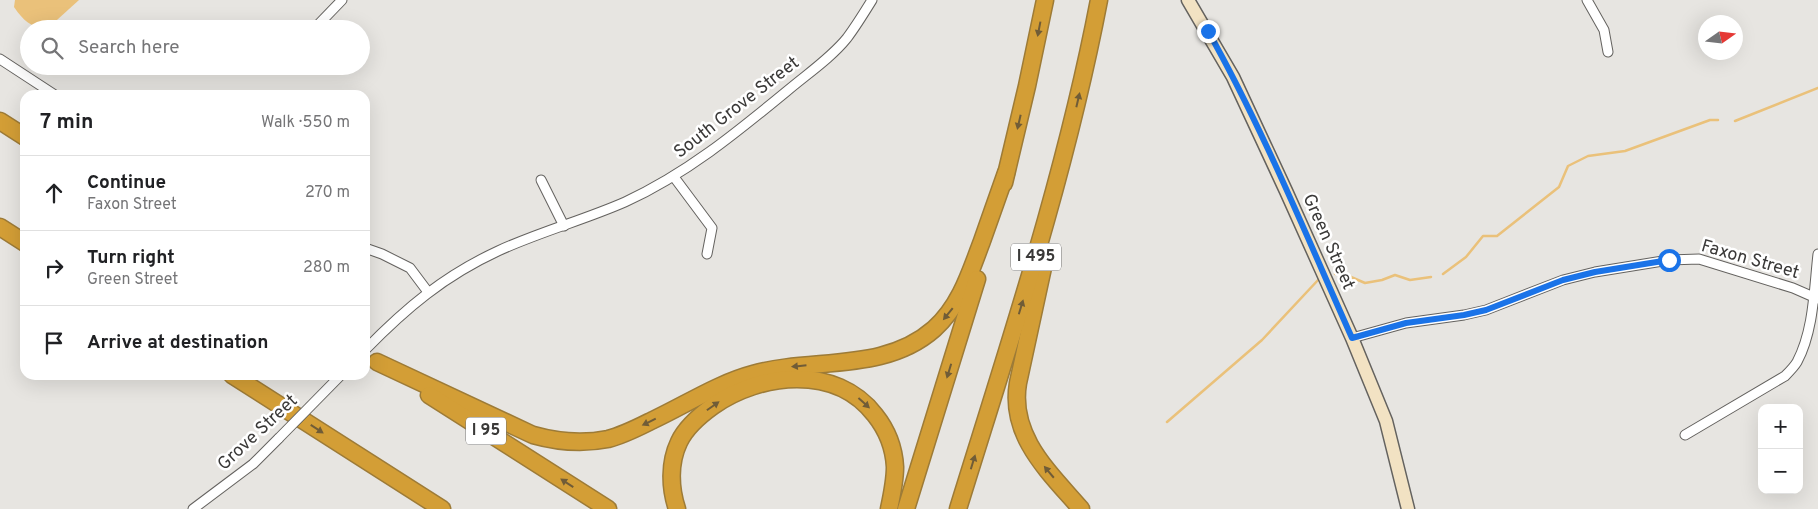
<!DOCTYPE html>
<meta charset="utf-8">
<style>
body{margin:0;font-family:Overpass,sans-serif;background:#f6f6f6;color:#202124}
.controls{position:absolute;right:15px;bottom:15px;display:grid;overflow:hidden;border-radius:10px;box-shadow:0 5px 20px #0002}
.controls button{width:45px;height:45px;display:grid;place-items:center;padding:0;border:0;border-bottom:1px solid #e0e0e0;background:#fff;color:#202124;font:25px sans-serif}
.compass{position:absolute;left:1698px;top:15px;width:45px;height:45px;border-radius:50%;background:#fff;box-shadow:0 5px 20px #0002;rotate:76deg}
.stop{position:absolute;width:15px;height:15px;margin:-11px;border:4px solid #1a73e8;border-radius:50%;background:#fff}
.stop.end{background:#1a73e8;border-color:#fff;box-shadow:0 1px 5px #0008}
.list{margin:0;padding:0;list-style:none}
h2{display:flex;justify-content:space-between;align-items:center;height:65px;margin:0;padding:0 20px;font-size:21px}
h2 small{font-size:16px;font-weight:400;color:#757577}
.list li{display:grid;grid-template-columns:32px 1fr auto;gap:15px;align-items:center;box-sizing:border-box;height:75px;padding:0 20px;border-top:1px solid #e0e0e0}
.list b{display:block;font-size:19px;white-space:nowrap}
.list p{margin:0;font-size:16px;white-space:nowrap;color:#757577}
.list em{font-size:16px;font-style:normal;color:#757577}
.icon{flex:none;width:28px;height:28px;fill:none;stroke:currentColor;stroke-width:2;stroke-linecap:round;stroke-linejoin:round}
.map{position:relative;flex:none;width:1818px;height:509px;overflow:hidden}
.search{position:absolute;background:#fff;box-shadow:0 5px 20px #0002;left:20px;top:20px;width:350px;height:55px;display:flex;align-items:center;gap:12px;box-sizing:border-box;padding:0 18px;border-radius:28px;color:#757577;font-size:19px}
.panel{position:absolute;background:#fff;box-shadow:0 5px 20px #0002;left:20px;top:90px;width:350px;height:290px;border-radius:15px}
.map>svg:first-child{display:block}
.water{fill:#eac17a}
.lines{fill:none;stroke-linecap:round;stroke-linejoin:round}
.stream{stroke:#eac17a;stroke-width:2.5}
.minor-casing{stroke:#64625f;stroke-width:11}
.secondary-casing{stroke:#64625f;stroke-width:15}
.motorway-casing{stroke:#9d7b37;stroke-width:19}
.minor{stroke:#fff;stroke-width:9}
.secondary{stroke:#f2e2c3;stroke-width:12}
.motorway{stroke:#d39e36;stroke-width:16}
.minor-bridge-casing{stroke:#64625f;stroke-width:11;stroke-linecap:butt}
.minor-bridge{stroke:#fff;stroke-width:9}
.oneway{fill:#705c37}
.route{stroke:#1a73e8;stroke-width:6}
.labels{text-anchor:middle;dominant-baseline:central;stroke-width:5;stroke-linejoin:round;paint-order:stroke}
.shield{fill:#fff;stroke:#757474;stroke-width:1}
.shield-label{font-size:16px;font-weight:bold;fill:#3a3938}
.street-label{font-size:18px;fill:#3a3938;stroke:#fff}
</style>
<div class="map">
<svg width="1818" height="509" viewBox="0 0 1818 509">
<rect width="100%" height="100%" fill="#e7e5e1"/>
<path class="water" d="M15 0H79L47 29C31 28 23 20 14 7Z"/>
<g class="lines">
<g class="stream">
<path d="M1735 121 1818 88"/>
<path d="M1335 274 1337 271 1365 283 1382 280 1395 275 1410 280 1431 277"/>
<path d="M1443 274 1466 257 1483 236H1497L1559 187 1568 166 1588 156 1625 151 1710 120H1718"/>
<path d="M1167 422 1262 340 1319 279"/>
</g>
<defs>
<g id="minor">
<path d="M1587 0 1604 30 1608 52"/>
<path d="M314 29 342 0"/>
<path d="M0 59 55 95"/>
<path d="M674 177 712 228 707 254"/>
<path d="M541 180 564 226"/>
<path d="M365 248 382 254 410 268 428 292"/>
<path d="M1352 338 1406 323 1464 315 1486 310 1563 280 1595 272 1669 260 1699 259 1793 288 1818 299"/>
<path d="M365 350C406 308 444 276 498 251 539 232 584 220 625 202 686 174 736 133 787 91 807 74 831 58 847 38 856 26 864 13 872 0"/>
<path d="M1685 435 1785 376C1789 372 1794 367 1797 362 1814 330 1814 289 1818 254"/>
<path d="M193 509 253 464 279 438"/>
</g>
<path id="secondary" d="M1188 0 1233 77 1286 191 1352 338 1386 421 1408 509"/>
<g id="motorway">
<path d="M0 121 25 137"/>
<path d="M1004 183 1027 86 1045 0"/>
<path d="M0 227 25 243"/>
<path d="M1044 263 1018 383C1009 436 1049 472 1081 509"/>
<path d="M377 362 533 435C558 442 583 444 608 439 624 435 639 427 653 420 685 405 719 383 753 374 813 357 884 373 934 329 960 306 970 273 982 241 990 218 998 196 1006 173"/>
<path d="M232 375 442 509"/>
<path d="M429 395 608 509"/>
<path d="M677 509C670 488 669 463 679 442 686 427 699 416 713 406 760 373 836 364 875 415 887 430 894 448 895 467 895 481 892 495 889 509"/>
<path d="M906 509 977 279"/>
<path d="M958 509C1010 341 1066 173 1099 0"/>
</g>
</defs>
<use href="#minor" class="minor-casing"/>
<use href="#secondary" class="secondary-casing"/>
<use href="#motorway" class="motorway-casing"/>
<use href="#minor" class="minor"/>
<use href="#secondary" class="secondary"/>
<use href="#motorway" class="motorway"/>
<defs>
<path id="minor-bridge" d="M279 438 341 375"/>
</defs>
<use href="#minor-bridge" class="minor-bridge-casing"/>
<use href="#minor-bridge" class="minor-bridge"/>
</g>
<defs><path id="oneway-solid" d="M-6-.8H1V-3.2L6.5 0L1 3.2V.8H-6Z" transform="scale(1.25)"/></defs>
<g class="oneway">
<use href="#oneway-solid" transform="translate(1039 29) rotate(101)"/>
<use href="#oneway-solid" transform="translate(1078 100) rotate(-77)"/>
<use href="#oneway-solid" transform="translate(1019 122) rotate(103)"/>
<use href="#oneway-solid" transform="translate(1021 307) rotate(-73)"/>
<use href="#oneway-solid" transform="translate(948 314) rotate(129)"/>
<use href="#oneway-solid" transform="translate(799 366) rotate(174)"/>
<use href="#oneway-solid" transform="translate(949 371) rotate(107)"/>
<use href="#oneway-solid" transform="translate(864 403) rotate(42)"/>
<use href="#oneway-solid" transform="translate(713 406) rotate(-35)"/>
<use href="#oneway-solid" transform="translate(649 422) rotate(154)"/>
<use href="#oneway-solid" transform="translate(317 429) rotate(33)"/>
<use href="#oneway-solid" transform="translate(973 462) rotate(-73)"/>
<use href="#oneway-solid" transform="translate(1049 472) rotate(-130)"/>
<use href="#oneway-solid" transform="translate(567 483) rotate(-147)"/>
</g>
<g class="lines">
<path class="route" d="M1208 31C1263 129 1306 235 1352 338L1406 323 1464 315 1486 310 1563 280 1595 272 1669 260"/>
</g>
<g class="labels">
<g class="shield">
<rect x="1011" y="243.5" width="50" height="27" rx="4"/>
<rect x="466" y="417.5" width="40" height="27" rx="4"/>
</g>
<g class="shield-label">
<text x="1036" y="257">I 495</text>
<text x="486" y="431">I 95</text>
</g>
<g class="street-label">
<text transform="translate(737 108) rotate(-38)">South Grove Street</text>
<text transform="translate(1328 242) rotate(66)">Green Street</text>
<text transform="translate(1750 260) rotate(16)">Faxon Street</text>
<text transform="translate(258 433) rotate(-43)">Grove Street</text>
</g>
</g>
</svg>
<div class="controls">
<button>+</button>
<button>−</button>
</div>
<svg class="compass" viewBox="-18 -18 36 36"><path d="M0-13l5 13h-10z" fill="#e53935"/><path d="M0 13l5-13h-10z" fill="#757577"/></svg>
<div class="stop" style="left:1669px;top:260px"></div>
<div class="stop end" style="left:1208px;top:31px"></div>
<div class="search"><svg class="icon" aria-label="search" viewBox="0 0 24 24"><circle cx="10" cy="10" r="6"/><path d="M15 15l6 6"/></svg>Search here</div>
<section class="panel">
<h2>7 min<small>Walk · 550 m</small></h2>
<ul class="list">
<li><svg class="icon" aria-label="ahead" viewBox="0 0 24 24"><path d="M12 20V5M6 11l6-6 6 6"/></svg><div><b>Continue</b><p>Faxon Street</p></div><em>270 m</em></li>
<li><svg class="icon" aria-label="right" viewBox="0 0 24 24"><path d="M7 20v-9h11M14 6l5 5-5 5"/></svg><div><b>Turn right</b><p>Green Street</p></div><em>280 m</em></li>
<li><svg class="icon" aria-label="arrive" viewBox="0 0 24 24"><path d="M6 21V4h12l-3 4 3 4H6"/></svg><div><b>Arrive at destination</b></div></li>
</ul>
</section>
</div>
